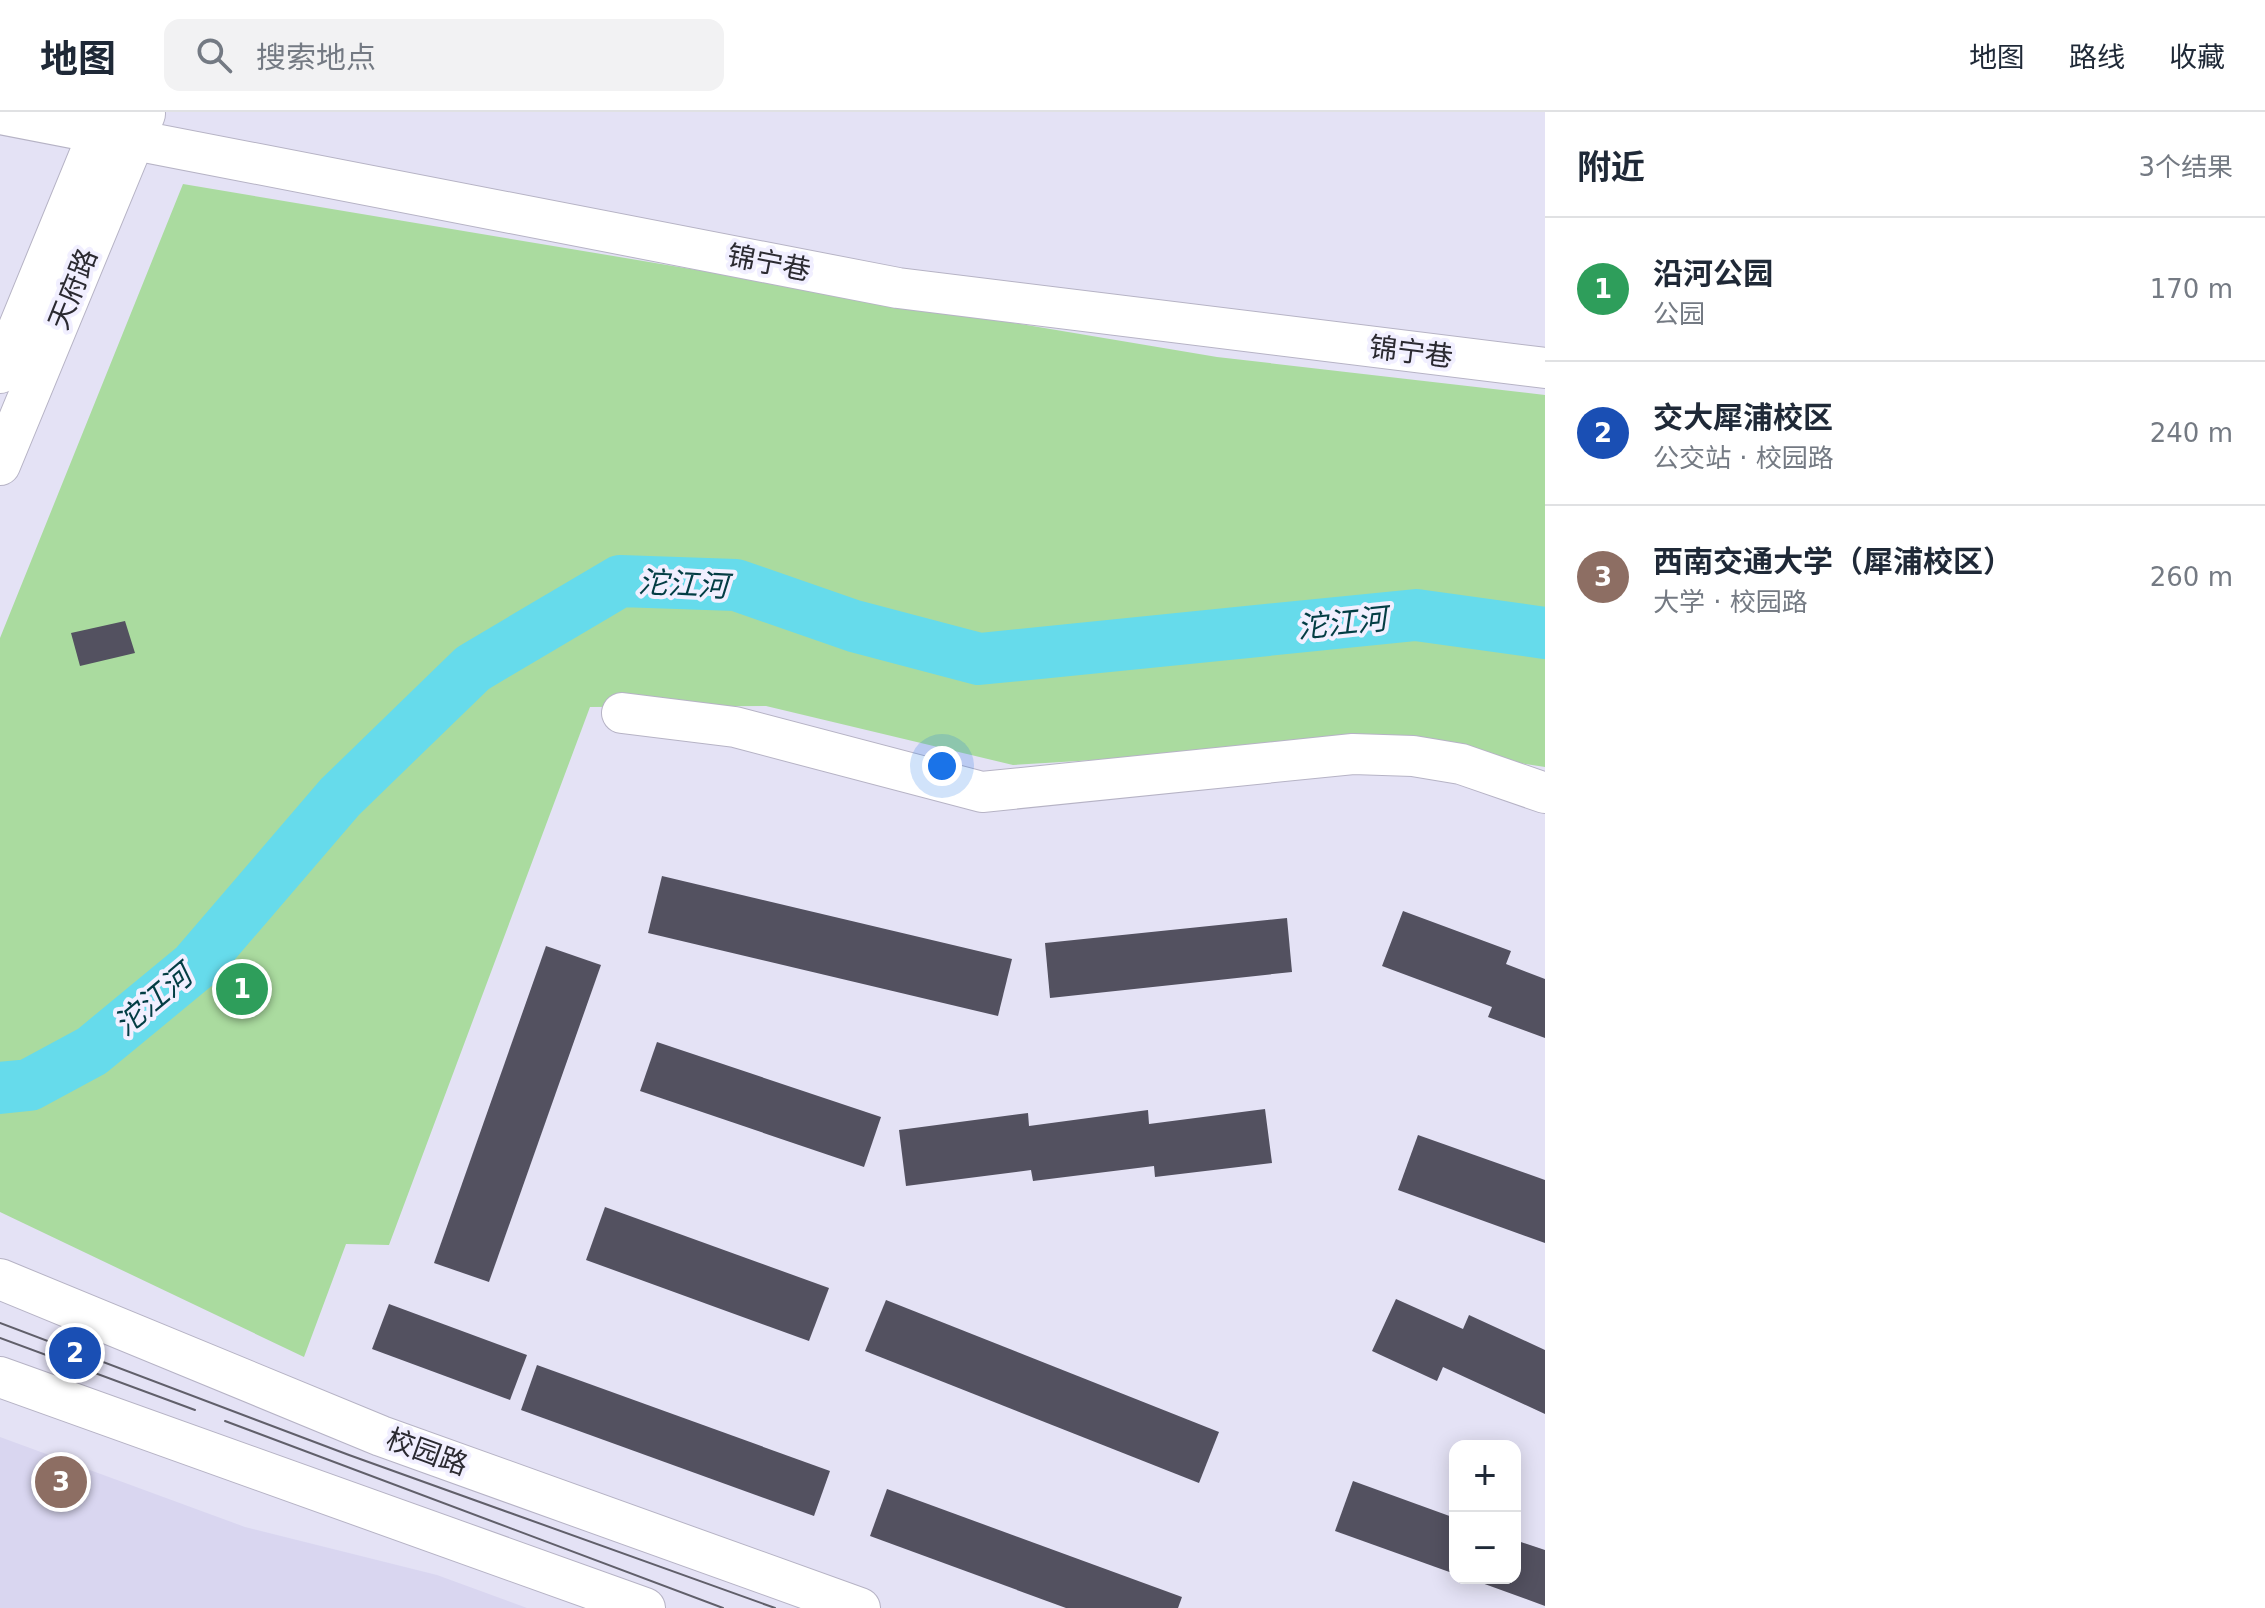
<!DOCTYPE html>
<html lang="zh">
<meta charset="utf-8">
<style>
body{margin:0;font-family:"DejaVu Sans","Noto Sans SC",sans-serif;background:#f2f2f3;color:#1f2937}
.controls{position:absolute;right:24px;bottom:24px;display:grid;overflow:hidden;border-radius:16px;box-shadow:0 4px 20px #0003}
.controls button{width:72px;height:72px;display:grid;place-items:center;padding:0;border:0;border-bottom:2px solid #e0e1e3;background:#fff;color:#1f2937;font:40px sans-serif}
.you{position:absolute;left:942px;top:654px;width:28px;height:28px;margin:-20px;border:6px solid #fff;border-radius:50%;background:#1a73e8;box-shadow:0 0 0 12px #1a73e833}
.badge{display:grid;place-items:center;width:52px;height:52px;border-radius:50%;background:#685a27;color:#fff;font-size:26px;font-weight:700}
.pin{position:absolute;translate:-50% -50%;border:4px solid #fff;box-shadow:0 2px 8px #0006}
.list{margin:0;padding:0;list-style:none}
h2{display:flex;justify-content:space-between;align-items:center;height:104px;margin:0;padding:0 32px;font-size:34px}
h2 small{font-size:26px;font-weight:400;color:#747a83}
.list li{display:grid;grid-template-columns:52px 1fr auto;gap:24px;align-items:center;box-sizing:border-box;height:144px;padding:0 32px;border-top:2px solid #e0e1e3}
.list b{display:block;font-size:30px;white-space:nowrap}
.list p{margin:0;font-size:26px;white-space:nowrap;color:#747a83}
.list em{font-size:26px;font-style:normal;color:#747a83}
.icon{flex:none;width:44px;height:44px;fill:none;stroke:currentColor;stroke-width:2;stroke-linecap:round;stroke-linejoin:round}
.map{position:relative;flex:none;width:1545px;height:1496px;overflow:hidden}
header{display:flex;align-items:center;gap:48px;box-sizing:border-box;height:112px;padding:0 40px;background:#fff;border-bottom:2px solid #e0e1e3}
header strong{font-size:38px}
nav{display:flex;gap:44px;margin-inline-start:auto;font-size:28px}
.search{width:560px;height:72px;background:#f2f2f3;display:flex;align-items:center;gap:20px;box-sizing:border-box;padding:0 28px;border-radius:16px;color:#747a83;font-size:30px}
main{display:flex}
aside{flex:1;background:#fff}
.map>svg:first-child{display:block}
.built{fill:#d9d6f0}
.green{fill:#aadb9f}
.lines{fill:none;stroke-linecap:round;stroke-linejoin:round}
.river{stroke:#66dbeb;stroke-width:52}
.building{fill:#535160}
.minor-casing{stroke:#b6b3c5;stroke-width:42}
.minor{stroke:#fff;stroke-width:40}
.tram{stroke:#605f6a;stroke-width:2}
.labels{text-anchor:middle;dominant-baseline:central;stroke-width:8;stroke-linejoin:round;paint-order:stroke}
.street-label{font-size:28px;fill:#2b2a31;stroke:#f1efff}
.water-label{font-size:30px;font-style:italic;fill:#033d44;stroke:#f1efff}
</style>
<header>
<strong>地图</strong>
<div class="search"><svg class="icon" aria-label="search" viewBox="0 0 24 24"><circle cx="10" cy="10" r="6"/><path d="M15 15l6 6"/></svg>搜索地点</div>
<nav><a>地图</a><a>路线</a><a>收藏</a></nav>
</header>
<main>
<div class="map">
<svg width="1545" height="1496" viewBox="0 0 1545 1496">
<rect width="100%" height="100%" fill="#e4e2f5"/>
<path class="built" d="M0 1325 245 1415 437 1463 527 1496H0Z"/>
<path class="green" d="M183 72 1217 245 1545 283V655L1383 630 1013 653 766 594 590 595 389 1133 346 1132 304 1245 0 1100V526Z"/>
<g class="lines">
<path class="river" d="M0 976 29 973 92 939 195 854 340 685 473 556 620 469 736 473 854 514 979 547 1416 503 1545 521"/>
</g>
<g class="building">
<path d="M125 509 135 541 80 554 71 521Z"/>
<path d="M662 764 1012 847 998 904 648 821Z"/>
<path d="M1403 799 1511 839 1506 852 1545 867V926L1488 905 1492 895 1382 854Z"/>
<path d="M1287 806 1292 860 1050 886 1045 831Z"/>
<path d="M546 834 601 853 489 1170 434 1151Z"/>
<path d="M657 930 881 1005 864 1055 640 979Z"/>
<path d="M1265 997 1272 1051 1155 1065 1154 1054 1033 1069 1031 1058 906 1074 899 1018 1028 1001 1029 1014 1148 998 1149 1012Z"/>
<path d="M1418 1023 1545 1068V1131L1398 1078Z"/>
<path d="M605 1095 829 1176 809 1229 586 1148Z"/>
<path d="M1396 1187 1463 1217 1469 1203 1545 1238V1302L1443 1255 1437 1269 1372 1239Z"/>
<path d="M886 1188 1219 1320 1199 1371 865 1239Z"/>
<path d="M389 1192 527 1243 510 1288 372 1237Z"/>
<path d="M537 1253 830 1359 814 1404 521 1298Z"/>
<path d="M1353 1369 1455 1406V1462L1335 1419Z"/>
<path d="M887 1377 1182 1485 1178 1496H1066L870 1424Z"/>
<path d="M1515 1428 1545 1438V1494L1468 1466H1515Z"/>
</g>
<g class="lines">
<defs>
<g id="minor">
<path d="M0 2 898 176 1545 256"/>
<path d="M0 261 107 0"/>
<path d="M0 353 145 2"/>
<path d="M622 601 735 615 982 680 1353 642 1413 644 1461 652 1545 681"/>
<path d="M0 1167 381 1324 860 1496"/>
<path d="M0 1265 645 1496"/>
</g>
</defs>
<use href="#minor" class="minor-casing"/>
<use href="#minor" class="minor"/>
<g class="tram">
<path d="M0 1211 349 1343 775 1496"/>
<path d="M0 1226 195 1298"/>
<path d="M225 1309 723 1496"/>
</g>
</g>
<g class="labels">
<g class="street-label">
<text transform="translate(769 151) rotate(11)">锦宁巷</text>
<text transform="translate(73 177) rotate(-68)">天府路</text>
<text transform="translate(1411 240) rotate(7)">锦宁巷</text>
<text transform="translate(427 1340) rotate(20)">校园路</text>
</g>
<g class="water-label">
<text transform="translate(683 472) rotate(3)">沱江河</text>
<text transform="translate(1342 511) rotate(-6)">沱江河</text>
<text transform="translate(153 888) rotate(-40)">沱江河</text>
</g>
</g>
</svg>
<div class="controls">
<button>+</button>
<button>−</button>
</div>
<div class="you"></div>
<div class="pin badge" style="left:242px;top:877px;background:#2e9e5b">1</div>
<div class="pin badge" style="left:75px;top:1241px;background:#1a4fb4">2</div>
<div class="pin badge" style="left:61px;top:1370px;background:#8d6e63">3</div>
</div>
<aside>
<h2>附近<small>3个结果</small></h2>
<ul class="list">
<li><span class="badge" style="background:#2e9e5b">1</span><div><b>沿河公园</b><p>公园</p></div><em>170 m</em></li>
<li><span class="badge" style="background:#1a4fb4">2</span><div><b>交大犀浦校区</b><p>公交站 · 校园路</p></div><em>240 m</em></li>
<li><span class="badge" style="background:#8d6e63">3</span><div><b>西南交通大学（犀浦校区）</b><p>大学 · 校园路</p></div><em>260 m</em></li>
</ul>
</aside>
</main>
